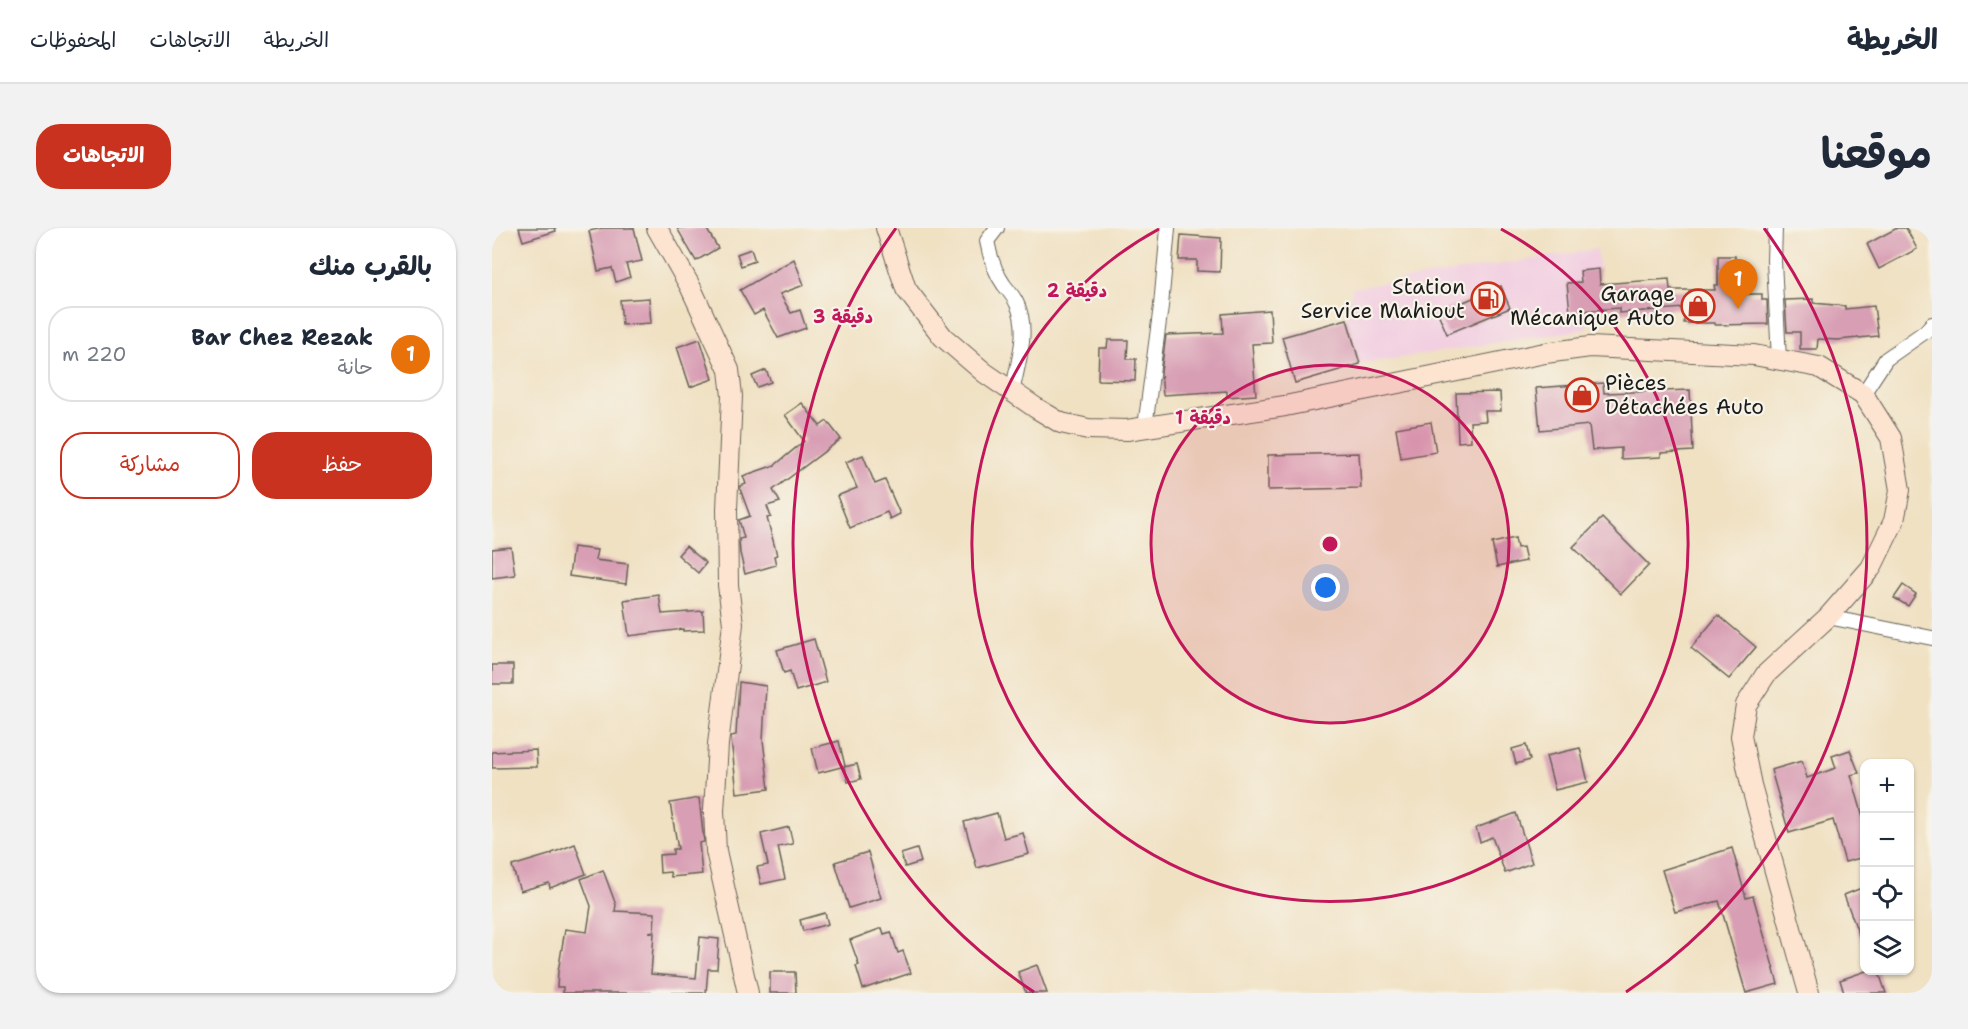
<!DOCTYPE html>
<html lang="ar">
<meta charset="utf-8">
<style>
body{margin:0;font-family:"Shantell Sans","Playpen Sans Arabic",sans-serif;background:#f2f2f3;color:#1f2937;direction:rtl}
.controls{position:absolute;right:18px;bottom:18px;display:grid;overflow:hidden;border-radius:12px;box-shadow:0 2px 4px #0004}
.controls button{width:54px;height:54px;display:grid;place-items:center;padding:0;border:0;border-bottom:2px solid #e0e1e3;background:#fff;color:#1f2937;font:30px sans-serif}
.you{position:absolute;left:834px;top:360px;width:21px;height:21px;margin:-15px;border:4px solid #fff;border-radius:50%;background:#1a73e8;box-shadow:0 0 0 9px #1a73e833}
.badge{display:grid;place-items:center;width:39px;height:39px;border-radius:50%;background:#c8321e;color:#fff;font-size:20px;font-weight:700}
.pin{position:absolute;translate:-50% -50px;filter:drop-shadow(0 2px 3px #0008)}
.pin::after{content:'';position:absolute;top:32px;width:21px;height:18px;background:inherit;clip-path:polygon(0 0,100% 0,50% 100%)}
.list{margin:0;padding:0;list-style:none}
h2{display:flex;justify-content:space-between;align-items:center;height:78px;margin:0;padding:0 24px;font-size:26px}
h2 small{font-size:20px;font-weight:400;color:#747a83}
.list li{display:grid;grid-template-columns:39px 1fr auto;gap:18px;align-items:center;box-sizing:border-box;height:96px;margin:0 12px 12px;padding:0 12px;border:2px solid #e0e1e3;border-radius:24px}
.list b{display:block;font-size:22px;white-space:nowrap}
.list p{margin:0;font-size:20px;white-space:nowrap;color:#747a83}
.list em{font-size:20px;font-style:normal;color:#747a83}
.actions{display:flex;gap:12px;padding:18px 24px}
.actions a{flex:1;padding:14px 0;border:2px solid #c8321e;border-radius:24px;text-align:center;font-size:21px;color:#c8321e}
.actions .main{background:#c8321e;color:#fff}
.icon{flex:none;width:33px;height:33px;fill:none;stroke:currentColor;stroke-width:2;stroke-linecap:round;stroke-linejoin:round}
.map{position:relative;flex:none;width:1440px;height:765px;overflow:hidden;direction:ltr;border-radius:24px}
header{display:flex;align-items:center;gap:36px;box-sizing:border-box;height:84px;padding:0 30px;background:#fff;border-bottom:2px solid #e0e1e3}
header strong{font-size:28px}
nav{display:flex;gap:33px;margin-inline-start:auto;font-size:21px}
.intro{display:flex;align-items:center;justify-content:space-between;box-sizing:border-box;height:144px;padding:0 36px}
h1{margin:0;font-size:42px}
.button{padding:15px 27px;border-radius:24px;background:#c8321e;color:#fff;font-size:21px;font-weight:700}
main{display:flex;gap:36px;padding:0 36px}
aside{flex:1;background:#fff;border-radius:24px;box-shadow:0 2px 4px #0004}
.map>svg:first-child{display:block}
.built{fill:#f2cfe1}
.building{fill:#d89eb4}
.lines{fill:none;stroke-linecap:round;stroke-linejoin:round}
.street-casing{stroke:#666156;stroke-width:16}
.secondary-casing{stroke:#666156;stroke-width:22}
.street{stroke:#fff;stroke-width:14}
.secondary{stroke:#fde4d1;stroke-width:20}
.ring{fill:none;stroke:#c2185b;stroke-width:3}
.labels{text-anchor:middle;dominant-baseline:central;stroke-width:4.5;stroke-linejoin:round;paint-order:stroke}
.poi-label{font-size:21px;fill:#1c1c1c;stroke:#f7f3e8;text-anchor:end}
.centre{fill:#c2185b;stroke:#f7f3e8;stroke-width:3}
.ring-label{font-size:18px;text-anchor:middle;font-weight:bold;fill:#c2185b;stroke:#f7f3e8;stroke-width:4.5;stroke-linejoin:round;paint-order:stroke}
</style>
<header>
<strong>الخريطة</strong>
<nav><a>الخريطة</a><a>الاتجاهات</a><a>المحفوظات</a></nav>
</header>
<div class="intro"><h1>موقعنا</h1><a class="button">الاتجاهات</a></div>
<main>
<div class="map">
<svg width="1440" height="765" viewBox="0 0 1440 765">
<rect width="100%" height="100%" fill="#f7f3e8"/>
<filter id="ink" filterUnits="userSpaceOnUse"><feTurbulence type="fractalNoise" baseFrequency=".0167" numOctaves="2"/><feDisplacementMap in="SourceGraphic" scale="12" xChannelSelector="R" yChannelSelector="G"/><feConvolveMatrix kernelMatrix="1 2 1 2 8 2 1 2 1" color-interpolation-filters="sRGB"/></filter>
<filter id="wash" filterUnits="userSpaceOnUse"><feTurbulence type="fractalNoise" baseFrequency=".008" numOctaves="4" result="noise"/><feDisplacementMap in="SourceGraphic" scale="24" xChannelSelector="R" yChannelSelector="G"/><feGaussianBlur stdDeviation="1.35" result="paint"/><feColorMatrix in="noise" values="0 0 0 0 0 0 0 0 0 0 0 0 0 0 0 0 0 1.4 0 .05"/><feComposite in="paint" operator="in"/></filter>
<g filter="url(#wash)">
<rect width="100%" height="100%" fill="#f0e1c3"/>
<path class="built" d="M1105 21 1110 82 1094 83 1095 101 868 136 855 91 860 60Z"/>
<g id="blocks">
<g class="building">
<path d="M27 0H63L64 3 31 13Z"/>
<path d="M111 0H142L150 33 134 36 138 49 124 54 120 40 106 43 97 3Z"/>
<path d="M185 0H214L226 20 204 33Z"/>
<path d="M1405 0H1414L1425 21 1387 41 1375 16Z"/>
<path d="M689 7 729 10 728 44 705 43V32H687Z"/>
<path d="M259 21 263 33 249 38 245 26Z"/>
<path d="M1226 28H1243L1244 66H1270V72H1275L1276 96 1223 97V95H1192V80L1127 85V80L1078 84 1075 55 1089 54 1088 43 1107 41 1108 56 1177 51 1178 62H1223L1222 57H1226Z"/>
<path d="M302 31 312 57 288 66 299 85 308 82 314 100 286 110 271 82 262 87 248 62Z"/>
<path d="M1009 58 1018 80 955 106 946 85Z"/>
<path d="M157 70 159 95 130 97 128 72Z"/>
<path d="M1321 71V75L1353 78V81L1382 78 1386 108 1346 112 1326 111 1325 121H1308V104H1295L1293 72Z"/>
<path d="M778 82 780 115 760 116 764 167 735 169V163L671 167 669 144 674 107 731 105 730 86Z"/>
<path d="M855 91 868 136 803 155 790 109Z"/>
<path d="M208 111 221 151 198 159 185 119Z"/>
<path d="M616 112H636L635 131H644L643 153 606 152 607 120H615Z"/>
<path d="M274 142 279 154 265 159 260 148Z"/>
<path d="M1111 155 1112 165 1198 162 1201 223 1169 225V229L1129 231V220L1100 222 1097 197 1048 202 1044 160Z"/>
<path d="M1008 164 1009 183H993L994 193 978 194 979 213 966 214 964 165Z"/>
<path d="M310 175 328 198 335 193 349 211 281 262 288 274 275 278 279 289 275 290 285 327 282 328 284 337 253 346 248 325 247 311 252 310 247 292 258 288 248 261V258L254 256 251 248 283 237 312 213 293 187Z"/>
<path d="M939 194 944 224 909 230 904 200Z"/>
<path d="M867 225 869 260 776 262V227Z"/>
<path d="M371 227 383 256 393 252 408 286 398 291 395 284 358 300 345 268 365 260 354 234Z"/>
<path d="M1110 290 1157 337 1129 366 1081 319Z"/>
<path d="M1023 310 1025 320 1031 319 1034 333 1005 339 1000 315Z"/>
<path d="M194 318 214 335 206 345 186 327Z"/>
<path d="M19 319 23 347 0 350V321Z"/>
<path d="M81 319 105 322 103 332 136 336 134 356 77 348Z"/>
<path d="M1411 357 1424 366 1416 378 1402 370Z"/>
<path d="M167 367 170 386 211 383 212 402 191 403V401L137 408 132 372Z"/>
<path d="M1226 387 1264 419 1237 451 1199 420Z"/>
<path d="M322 411 334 454 304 463 298 443 292 445 285 422Z"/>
<rect x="0" y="437" width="21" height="19"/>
<path d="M247 454 274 458 271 512 277 561 245 565 239 511V508L244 507Z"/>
<path d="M347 513 353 538 326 545 320 520Z"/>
<path d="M1034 517 1038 532 1024 536 1020 521Z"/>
<path d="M1088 520 1096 554 1063 562 1054 528Z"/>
<path d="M44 522 45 539 0 540V524Z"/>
<path d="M1358 522 1367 545 1359 547 1372 592V629L1353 634 1341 592 1297 605 1279 542 1310 533 1315 550 1344 540 1340 528Z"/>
<path d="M365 536 369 551 356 554 352 539Z"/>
<path d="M207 570 212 614 207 615 210 646 179 649 178 644 168 645 167 627 181 626V621H186L178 575Z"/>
<path d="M505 585 512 610 531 605 537 626 485 640 472 594Z"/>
<path d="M1024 585 1040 635 1013 645 1000 609 988 614 984 600Z"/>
<path d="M297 599 301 616 286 619 293 651 269 656 265 639 276 637 269 606Z"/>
<path d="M83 616 94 646 58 660 57 655 28 663 20 638 60 626V625Z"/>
<path d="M1240 620 1254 670 1261 668 1286 756 1254 765 1227 673 1183 684 1170 642Z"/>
<path d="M425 621 429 634 413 639 409 626Z"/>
<path d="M376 624 389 670 357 680 343 634Z"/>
<path d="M111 642 124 677 123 683 163 685 162 703 157 704 162 705 159 746 204 750 208 709 227 711 225 741H216L214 765H71V759H65L66 744 73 701 95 704 99 678 89 651Z"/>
<path d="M1372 659V717L1371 718 1352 667Z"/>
<path d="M333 685 336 696 311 703 308 692Z"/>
<path d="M390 700 392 706 399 704 406 725 411 723 419 745 371 761 364 738 367 737 358 712Z"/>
<path d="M545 737 555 765H534L526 744Z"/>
<path d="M1377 742H1386L1394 765H1352L1348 752Z"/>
<path d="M278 744H303L304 765H278Z"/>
</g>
</g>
</g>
<g filter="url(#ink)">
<use href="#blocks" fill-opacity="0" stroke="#666156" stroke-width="1.5"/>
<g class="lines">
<defs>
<g id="street">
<path d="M505 0 495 13C498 29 502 43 512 57 517 63 522 69 525 76 538 103 525 137 520 165"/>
<path d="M1283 0 1282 33 1287 132"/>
<path d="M1371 166 1394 131 1434 103 1440 96"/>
<path d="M653 199 669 78 676 0"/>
<path d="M1336 389 1440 410"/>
</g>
<g id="secondary">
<path d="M165 0 198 58 237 142 240 168 235 281 236 357 241 396 226 516 222 583 224 623 256 765"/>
<path d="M394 0 414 61 451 109 493 145 544 180 569 195 596 201 635 202 793 178 1053 125 1098 119 1262 127 1327 139 1371 166 1399 210 1408 262 1402 293 1379 340 1336 389 1274 446 1254 477 1249 508 1259 557 1317 765"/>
</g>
</defs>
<use href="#street" class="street-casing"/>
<use href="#secondary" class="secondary-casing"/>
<use href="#street" class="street"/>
<use href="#secondary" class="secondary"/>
</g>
</g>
<circle cx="838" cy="316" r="179" fill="#c2185b" fill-opacity=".12"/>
<g class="ring">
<circle cx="838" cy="316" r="179"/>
<path d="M1009 1A358 358 0 1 1 667 1"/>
<path d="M542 764A537 537 0 0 1 404 0M1272 0A537 537 0 0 1 1134 764"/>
</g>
<defs>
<symbol id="fuel-ring" viewBox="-11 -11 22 22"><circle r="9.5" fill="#f7f3e8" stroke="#c8321e" stroke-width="1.5"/><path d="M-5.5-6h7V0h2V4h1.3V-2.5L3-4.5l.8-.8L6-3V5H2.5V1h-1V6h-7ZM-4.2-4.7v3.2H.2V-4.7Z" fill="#c8321e"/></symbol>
<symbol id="shop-ring" viewBox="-11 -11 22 22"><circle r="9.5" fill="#f7f3e8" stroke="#c8321e" stroke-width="1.5"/><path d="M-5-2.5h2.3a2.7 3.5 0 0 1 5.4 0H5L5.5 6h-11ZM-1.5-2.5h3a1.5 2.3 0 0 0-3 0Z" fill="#c8321e"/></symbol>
</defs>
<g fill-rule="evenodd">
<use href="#fuel-ring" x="977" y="52" width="38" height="38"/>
<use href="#shop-ring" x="1187" y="59" width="38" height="38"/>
<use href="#shop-ring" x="1071" y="148" width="38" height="38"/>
</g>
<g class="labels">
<g class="poi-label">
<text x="973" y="59">Station<tspan x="973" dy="24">Service Mahiout</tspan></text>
<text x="1183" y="66">Garage<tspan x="1183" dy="24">Mécanique Auto</tspan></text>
<text x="1113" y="155" text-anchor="start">Pièces<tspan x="1113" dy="24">Détachées Auto</tspan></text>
</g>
</g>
<circle cx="838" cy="316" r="9" class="centre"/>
<g class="ring-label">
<text x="585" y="69">2 دقيقة</text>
<text x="351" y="95">3 دقيقة</text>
<text x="711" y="196">1 دقيقة</text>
</g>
</svg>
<div class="controls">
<button>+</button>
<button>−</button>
<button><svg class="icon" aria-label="locate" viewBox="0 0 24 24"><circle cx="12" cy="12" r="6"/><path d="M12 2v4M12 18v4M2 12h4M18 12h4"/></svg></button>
<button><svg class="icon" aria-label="layers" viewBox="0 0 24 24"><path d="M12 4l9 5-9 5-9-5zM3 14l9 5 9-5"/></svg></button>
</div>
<div class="you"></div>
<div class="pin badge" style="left:1246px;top:81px;background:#e8710a">1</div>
</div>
<aside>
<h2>بالقرب منك<small></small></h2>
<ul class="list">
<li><span class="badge" style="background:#e8710a">1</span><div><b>Bar Chez Rezak</b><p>حانة</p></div><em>220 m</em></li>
</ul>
<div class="actions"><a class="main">حفظ</a><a>مشاركة</a></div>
</aside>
</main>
